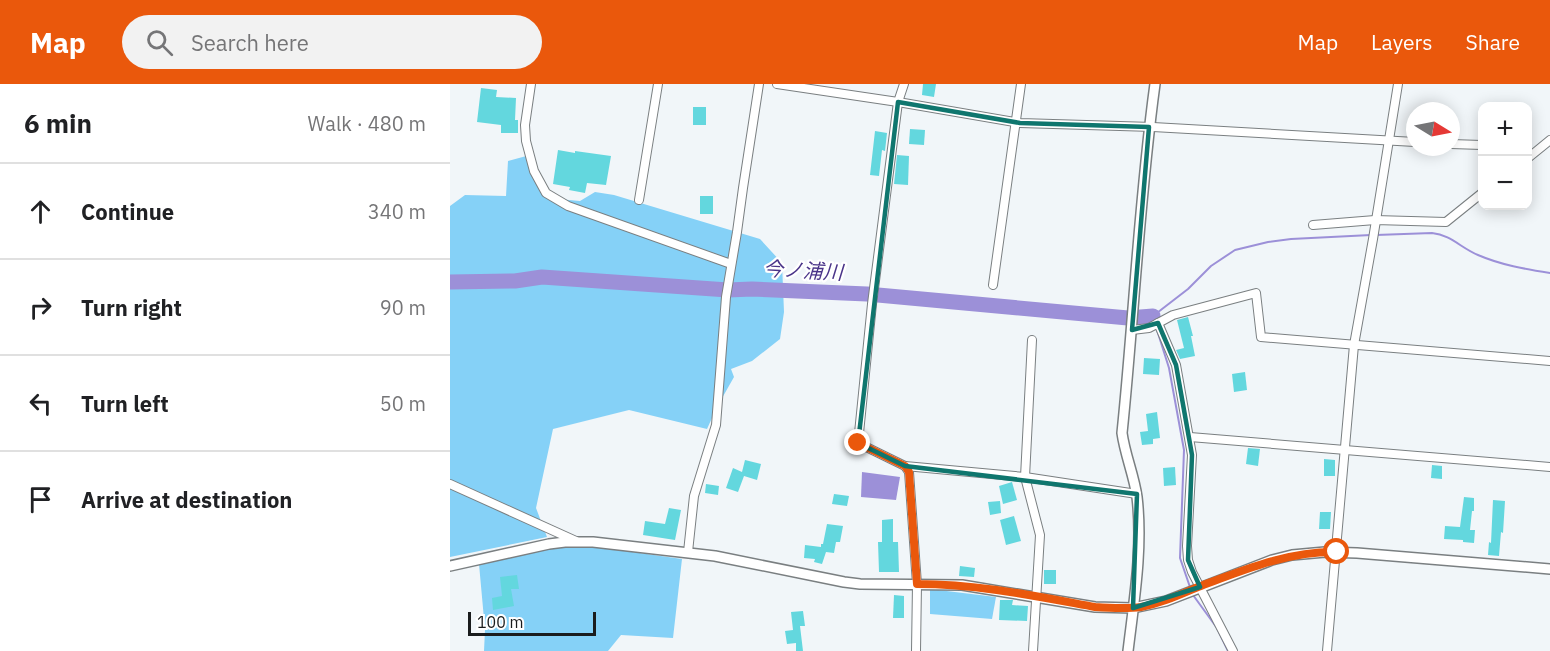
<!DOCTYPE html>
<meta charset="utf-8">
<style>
body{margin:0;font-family:"IBM Plex Sans","Noto Sans JP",sans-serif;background:#f2f2f2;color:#202124}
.controls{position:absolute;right:18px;top:18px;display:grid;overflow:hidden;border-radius:12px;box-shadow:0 3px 15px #0003}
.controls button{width:54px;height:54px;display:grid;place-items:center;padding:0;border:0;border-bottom:2px solid #e0e0e0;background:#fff;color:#202124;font:30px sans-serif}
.compass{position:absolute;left:956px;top:18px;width:54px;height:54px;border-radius:50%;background:#fff;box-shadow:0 3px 15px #0003;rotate:100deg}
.scale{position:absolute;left:18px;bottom:15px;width:128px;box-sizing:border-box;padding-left:6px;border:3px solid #1a1c1d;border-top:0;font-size:16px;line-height:21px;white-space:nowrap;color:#1a1c1d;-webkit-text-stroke:4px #fff;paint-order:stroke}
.stop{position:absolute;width:18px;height:18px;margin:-14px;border:4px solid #ea580c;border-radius:50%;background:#fff}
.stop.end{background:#ea580c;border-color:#fff;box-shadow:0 2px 6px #0008}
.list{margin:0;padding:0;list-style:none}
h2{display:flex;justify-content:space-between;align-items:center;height:78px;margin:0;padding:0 24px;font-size:26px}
h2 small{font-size:20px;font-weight:400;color:#757577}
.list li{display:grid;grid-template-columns:39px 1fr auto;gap:18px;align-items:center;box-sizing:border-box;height:96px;padding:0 24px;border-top:2px solid #e0e0e0}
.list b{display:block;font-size:22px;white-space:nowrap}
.list em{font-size:20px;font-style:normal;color:#757577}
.icon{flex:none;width:33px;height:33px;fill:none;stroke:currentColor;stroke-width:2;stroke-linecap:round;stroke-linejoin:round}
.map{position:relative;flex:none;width:1100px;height:567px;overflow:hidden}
header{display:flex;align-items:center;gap:36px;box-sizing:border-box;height:84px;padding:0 30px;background:#ea580c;color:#fff}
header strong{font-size:28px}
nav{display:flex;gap:33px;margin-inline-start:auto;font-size:21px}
.search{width:420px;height:54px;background:#f2f2f2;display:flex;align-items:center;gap:15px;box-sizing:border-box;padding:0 21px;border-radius:33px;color:#757577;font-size:22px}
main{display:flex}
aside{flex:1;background:#fff}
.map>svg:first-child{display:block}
.green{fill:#85d1f7}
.water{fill:#9c90d8}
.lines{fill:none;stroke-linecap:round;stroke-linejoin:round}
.stream{stroke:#9c90d8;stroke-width:2}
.river{stroke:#9c90d8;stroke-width:15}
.building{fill:#63d7de}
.minor-casing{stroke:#7a7f81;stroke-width:10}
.tertiary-casing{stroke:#7a7f81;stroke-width:12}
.minor{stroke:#fff;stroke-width:8}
.tertiary{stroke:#fff;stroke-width:9}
.route{stroke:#ea580c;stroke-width:8}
.marked{fill:none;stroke:#0f766e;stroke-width:4.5;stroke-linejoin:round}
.labels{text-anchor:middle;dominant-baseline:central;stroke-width:4.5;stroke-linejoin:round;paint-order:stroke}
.water-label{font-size:20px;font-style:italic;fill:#4a3489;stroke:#fff}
</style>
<header>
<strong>Map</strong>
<div class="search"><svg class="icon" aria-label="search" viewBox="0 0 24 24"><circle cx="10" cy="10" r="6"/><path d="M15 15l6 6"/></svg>Search here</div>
<nav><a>Map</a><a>Layers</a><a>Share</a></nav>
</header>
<main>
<aside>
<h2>6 min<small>Walk · 480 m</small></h2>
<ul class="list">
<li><svg class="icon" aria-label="ahead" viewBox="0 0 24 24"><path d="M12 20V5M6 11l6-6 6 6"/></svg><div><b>Continue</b></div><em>340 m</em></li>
<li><svg class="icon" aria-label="right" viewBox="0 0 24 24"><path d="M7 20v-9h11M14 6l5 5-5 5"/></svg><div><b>Turn right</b></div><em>90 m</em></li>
<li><svg class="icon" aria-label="left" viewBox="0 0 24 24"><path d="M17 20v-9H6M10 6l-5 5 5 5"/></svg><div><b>Turn left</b></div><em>50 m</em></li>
<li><svg class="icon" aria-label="arrive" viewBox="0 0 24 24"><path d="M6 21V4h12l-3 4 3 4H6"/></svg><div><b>Arrive at destination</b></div></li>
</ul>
</aside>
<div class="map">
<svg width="1100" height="567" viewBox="0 0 1100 567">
<rect width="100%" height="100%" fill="#f1f6f9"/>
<g class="green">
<path d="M80 71 97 114 130 117 145 108 164 111 310 155 332 179 334 228 330 255 302 277 281 285 284 293 267 323 257 345 179 326 103 345 86 424 97 453 0 473V122L15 111 56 112 58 77Z"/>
<path d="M133 461 232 475 223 554 171 551 158 567H34L35 546 29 480 72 466Z"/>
<path d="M480 505 546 513 542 535 480 530Z"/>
</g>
<path class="water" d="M412 388 450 393 446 416 411 413Z"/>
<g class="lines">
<g class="stream">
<path d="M926 151 982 149C1001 151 1011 164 1028 171 1051 181 1075 185 1100 189"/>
<path d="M705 238 703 232 738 205 761 182 785 166 818 158 841 155 921 151"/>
<path d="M707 246 719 284 734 366 730 474 741 506"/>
<path d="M743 511 767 544 778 567"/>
</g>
<path class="river" d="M0 198 65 197 92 193 278 206 302 205 417 210 678 234 703 232"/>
</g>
<g class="building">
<path d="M473 0H486L484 13 472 11Z"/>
<path d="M31 4 47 6 46 13 66 14 65 36H68V49H51V41L27 38Z"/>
<rect x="243" y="23" width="13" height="18"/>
<path d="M460 45 475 46 474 61 459 60Z"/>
<path d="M425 47 437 49 435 67 432 66 429 92 420 91Z"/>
<path d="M108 66 125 69V67L161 72 156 101 137 99 135 109 119 106 120 103 103 100Z"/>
<path d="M447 71 459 72 458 101 444 100Z"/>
<rect x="250" y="112" width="13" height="18"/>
<path d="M738 233 743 252H741L745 272 730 275 726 266 734 264 727 236Z"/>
<path d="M694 274 710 275 709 291 693 290Z"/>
<path d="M795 288 797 306 784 308 782 290Z"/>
<path d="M707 328 710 354 703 355V360L692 361 690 348 698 347 696 330Z"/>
<path d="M798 364 810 365 808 382 796 380Z"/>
<path d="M874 375 885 376V392H874Z"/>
<path d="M295 376 311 380 307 396 294 392 288 408 276 404 283 384 292 388Z"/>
<path d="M982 381 992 382V395L981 394Z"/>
<path d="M725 383 726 401 714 402 713 384Z"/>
<path d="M562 398 567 416 553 420 549 402Z"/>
<path d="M256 400 269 402 268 411 255 409Z"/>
<path d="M384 410 399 412 397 422 382 420Z"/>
<path d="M1014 413 1024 414V427H1022L1020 446H1025L1024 459 1013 458V456L994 455 995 442 1010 443Z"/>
<path d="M1043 416 1055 417 1053 449 1051 448 1049 472 1038 471 1039 458 1041 459Z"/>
<path d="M550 417 551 429 540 431 538 418Z"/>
<path d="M219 424 231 426 225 456 193 451 195 437 215 440Z"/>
<path d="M870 428H881L880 445H869Z"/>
<path d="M564 432 571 457 556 461 550 436Z"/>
<path d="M443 435V458H448L449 488H429L428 458H432V436Z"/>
<path d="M377 440 393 442 390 458H386L384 469 376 468 372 480 364 478 365 475 354 474 355 461 371 463V460H373Z"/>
<path d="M510 482 525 484 524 493 509 492Z"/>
<rect x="594" y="486" width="12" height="14"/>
<path d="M67 491 69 505H61L64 522 43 526 42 514 52 512 50 493Z"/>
<path d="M444 511 454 512V534H443Z"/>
<path d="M550 516H563L562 521 578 522 577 537 549 536Z"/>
<path d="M353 527 355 542H350L353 567H346V559L337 560 335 547 343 546 341 528Z"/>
</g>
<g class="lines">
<defs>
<g id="minor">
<path d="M81 0 75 41 76 57 84 87 96 109 118 122 281 180"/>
<path d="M327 0 448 18 570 39 703 43 965 58"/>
<path d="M454 0 448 18 422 220 408 359 455 382 459 388 467 500 466 567"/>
<path d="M1001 60 1032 61"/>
<path d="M1078 74 1100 56"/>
<path d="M189 116 208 0"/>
<path d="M863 141 925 136 996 138 1032 109"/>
<path d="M543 201 571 0"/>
<path d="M708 239 726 281 742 371 737 462 738 476 742 488 783 567"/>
<path d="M682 246 699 244 723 231 806 209 811 253 1100 277"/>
<path d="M582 256 575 393 590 451 583 567"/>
<path d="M740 353 1100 383"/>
<path d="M455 382 575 393 687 410"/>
<path d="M0 400 126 457"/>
<path d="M238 468 244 412 266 341 276 213 287 148 293 104 309 0"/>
<path d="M877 567 904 261 923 155 948 0"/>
</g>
<g id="tertiary">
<path d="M0 482 99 460 115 458H143L265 472 394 498 410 500 512 501 645 523 683 524 716 517 822 476 842 471 875 468 907 469 1100 485"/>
<path d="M678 567C684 517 693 464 687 413 684 391 675 371 672 349 684 233 689 116 705 0"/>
</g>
</defs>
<use href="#minor" class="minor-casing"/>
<use href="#tertiary" class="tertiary-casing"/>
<use href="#minor" class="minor"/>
<use href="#tertiary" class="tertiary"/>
</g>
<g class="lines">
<path class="route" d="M408 359 455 382 459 388 467 500C528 500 585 512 645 523 660 524 676 525 691 523 712 519 729 511 748 503 794 486 838 467 887 468"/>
</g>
<path class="marked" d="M448 18 570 39 699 43 682 246 708 239 726 281 742 371 738 476 750 503 683 524 687 410 455 382 408 359Z"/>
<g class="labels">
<g class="water-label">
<text transform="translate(353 186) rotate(3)">今ノ浦川</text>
</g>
</g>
</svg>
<div class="controls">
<button>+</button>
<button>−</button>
</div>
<svg class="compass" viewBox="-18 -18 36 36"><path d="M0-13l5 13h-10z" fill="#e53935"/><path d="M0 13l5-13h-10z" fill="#757577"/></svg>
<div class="scale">100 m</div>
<div class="stop" style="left:887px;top:468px"></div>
<div class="stop end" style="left:408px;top:359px"></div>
</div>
</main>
